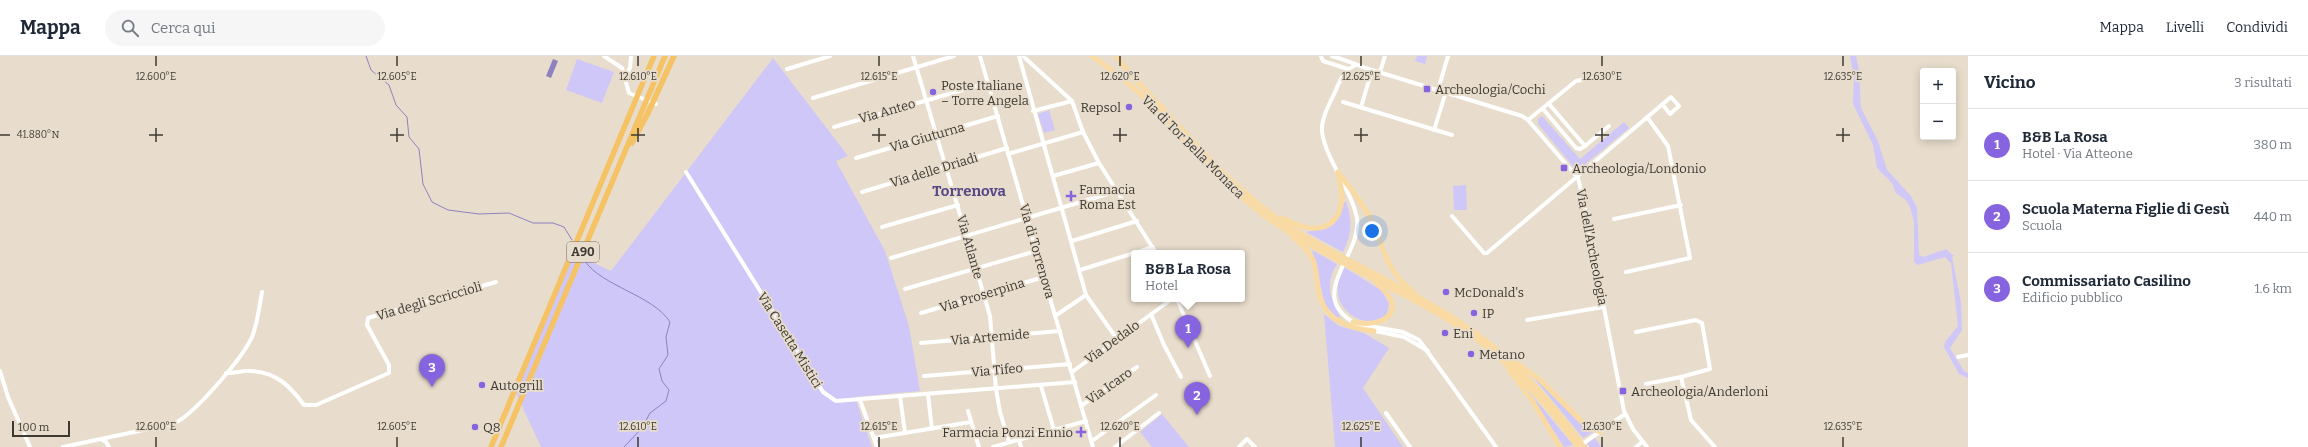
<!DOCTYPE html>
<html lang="it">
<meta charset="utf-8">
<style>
body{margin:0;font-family:Bitter,serif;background:#f6f6f7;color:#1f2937}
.controls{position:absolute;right:12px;top:12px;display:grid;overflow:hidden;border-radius:4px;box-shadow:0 2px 10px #0003}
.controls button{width:36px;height:36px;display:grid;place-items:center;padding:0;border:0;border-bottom:1px solid #e0e1e3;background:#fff;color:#1f2937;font:20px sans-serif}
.scale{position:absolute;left:12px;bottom:10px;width:58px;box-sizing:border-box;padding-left:4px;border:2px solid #3e3a33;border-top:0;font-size:11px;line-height:14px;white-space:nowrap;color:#3e3a33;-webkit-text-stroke:3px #e8ddcc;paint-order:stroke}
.you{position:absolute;left:1372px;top:175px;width:14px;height:14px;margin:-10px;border:3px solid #fff;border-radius:50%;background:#1a73e8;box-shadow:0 0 0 6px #1a73e833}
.badge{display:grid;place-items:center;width:26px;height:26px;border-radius:50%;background:#8764df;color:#fff;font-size:13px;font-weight:700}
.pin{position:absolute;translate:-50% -33px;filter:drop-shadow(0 1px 2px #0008)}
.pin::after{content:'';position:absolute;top:21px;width:14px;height:12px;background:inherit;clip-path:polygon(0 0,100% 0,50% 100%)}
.popup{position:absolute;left:1131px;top:194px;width:114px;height:52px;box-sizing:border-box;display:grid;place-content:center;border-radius:4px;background:#fff;filter:drop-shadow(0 1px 3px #0005);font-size:13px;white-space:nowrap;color:#747a83}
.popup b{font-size:15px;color:#1f2937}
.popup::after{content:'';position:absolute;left:50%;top:100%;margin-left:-8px;border:8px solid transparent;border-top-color:#fff}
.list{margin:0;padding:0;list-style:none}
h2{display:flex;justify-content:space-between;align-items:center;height:52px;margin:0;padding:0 16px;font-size:17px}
h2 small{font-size:13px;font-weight:400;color:#747a83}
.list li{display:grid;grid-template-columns:26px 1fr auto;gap:12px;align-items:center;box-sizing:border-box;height:72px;padding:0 16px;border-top:1px solid #e0e1e3}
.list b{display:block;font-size:15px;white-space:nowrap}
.list p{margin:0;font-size:13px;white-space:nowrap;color:#747a83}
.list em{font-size:13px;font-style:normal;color:#747a83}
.icon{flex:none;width:22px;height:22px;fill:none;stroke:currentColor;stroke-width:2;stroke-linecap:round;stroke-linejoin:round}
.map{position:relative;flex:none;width:1968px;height:391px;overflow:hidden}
header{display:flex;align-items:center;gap:24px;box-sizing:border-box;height:56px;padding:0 20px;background:#fff;border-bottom:1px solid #e0e1e3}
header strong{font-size:19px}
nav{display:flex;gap:22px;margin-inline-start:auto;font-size:14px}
.search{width:280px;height:36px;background:#f6f6f7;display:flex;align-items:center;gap:10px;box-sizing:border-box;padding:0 14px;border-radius:22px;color:#747a83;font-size:15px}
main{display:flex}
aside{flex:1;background:#fff}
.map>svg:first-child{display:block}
.green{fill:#cfc7f8}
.water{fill:#8e81c0}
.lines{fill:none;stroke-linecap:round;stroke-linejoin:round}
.stream{stroke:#8e81c0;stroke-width:1}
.minor{stroke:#fff;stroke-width:4}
.major{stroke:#f9daa2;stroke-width:5}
.highway{stroke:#f5c264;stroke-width:5.5}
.ticks{fill:none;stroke:#3e3a33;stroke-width:1.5}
.poi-dot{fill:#8764df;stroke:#e8ddcc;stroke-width:1.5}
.labels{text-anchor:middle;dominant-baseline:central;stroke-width:3.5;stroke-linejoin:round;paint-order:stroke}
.shield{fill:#e8ddcc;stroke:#716b61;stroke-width:1}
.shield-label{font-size:12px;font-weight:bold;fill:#3e3a33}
.poi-label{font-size:13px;fill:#3e3a33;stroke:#e8ddcc;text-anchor:start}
.street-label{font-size:13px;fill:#3e3a33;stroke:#e8ddcc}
.quarter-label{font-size:15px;font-weight:bold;fill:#584987;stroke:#e8ddcc}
.ticks-label{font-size:10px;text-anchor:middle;fill:#3e3a33;stroke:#e8ddcc;stroke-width:3.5;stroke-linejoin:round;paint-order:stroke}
</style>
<header>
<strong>Mappa</strong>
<div class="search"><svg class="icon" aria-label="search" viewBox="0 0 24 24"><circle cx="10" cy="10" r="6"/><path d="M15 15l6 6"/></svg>Cerca qui</div>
<nav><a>Mappa</a><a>Livelli</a><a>Condividi</a></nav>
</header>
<main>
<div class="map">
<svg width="1968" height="391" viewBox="0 0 1968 391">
<rect width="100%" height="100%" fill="#e8ddcc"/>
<g class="green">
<path d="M1417 0H1427L1425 8 1415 5Z"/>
<path d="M1850 0H1856L1859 14 1861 52 1878 85 1887 114 1911 140 1917 152 1919 199 1923 201 1946 193 1954 200 1952 201 1961 246 1962 274 1950 292 1964 315 1968 317V322L1959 318 1944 291 1945 286 1958 270 1951 207 1945 201 1918 209 1914 206V165L1910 151 1906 144 1896 137 1892 127 1877 112 1873 89 1853 48 1854 21Z"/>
<path d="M773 2 848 100 836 105 885 195 909 270 920 335 855 341 872 391H541L515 335 569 195 611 215Z"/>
<path d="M577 3 614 16 602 47 566 34Z"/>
<path d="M1049 54 1055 74 1044 77 1038 58Z"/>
<path d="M1542 60 1580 103 1624 66 1629 72 1577 115 1538 68V63Z"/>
<path d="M1466 129 1467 154H1454L1453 130Z"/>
<path d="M1344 146H1346C1353 166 1352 177 1343 196L1306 176 1329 171 1340 159Z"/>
<path d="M1312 194 1337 208C1324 229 1331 243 1341 262 1321 260 1321 224 1317 210 1316 204 1313 199 1312 194Z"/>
<path d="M1344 211 1381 234 1389 247C1389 280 1333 265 1338 229 1338 223 1342 217 1344 211Z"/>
<path d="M1324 258 1339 270 1364 277 1389 292 1363 332 1403 391H1335Z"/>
<path d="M1534 322 1549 333 1585 373 1593 376 1583 382Z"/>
<path d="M1526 332 1573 389 1564 391Z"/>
<path d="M1162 358 1189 391H1152L1140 376Z"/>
<path d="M1595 382 1601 391H1590L1587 387Z"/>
</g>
<path class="water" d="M553 3 558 5 551 22 546 20Z"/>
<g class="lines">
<g class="stream">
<path d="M366 0 371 14 389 29 396 49 407 61 409 81 419 93 423 128 432 146 448 154 479 158 509 157 533 167H553L564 171 572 184"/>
<path d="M585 205C601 230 653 239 670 266L666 281 668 299 659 313 662 325 669 334 666 345 650 357 642 372 624 391"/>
</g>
<g class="minor">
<path d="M604 0 622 12 629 37 656 48"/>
<path d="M913 0 990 260 996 333 1000 356 1009 386"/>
<path d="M980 0 1093 391"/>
<path d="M1019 0 1086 239 1117 283"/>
<path d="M1023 0 1072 45 1083 76 1099 107 1156 197"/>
<path d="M1321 0 1323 5 1348 13"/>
<path d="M1332 0C1347 4 1358 10 1372 14L1522 60 1528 64 1578 122 1582 138 1624 355 1633 373 1647 391"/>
<path d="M1354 10C1343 15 1340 25 1335 36 1330 47 1323 58 1322 70 1320 96 1353 135 1357 163 1362 202 1298 244 1365 272"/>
<path d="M787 13 830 0"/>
<path d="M1380 16 1385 0"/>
<path d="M625 20 630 12 631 0"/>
<path d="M1438 34 1448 0"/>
<path d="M813 42 954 0"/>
<path d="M1343 46 1452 79"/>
<path d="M1549 48 1585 90 1609 70"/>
<path d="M1361 51 1372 14"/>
<path d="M1543 53 1576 92 1580 93 1585 90"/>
<path d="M1033 55 1072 45"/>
<path d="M1528 64 1576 25 1591 22 1598 17"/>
<path d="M834 71 987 27"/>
<path d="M1434 74 1446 36"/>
<path d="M1008 98 1083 76"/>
<path d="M856 102 998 60"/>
<path d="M686 116 823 336 836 345 1075 326"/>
<path d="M1053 120 1099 107"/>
<path d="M862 136 1007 92"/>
<path d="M1452 160 1484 197H1487L1671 41 1679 50 1670 58 1662 48"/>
<path d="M1614 163 1681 149"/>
<path d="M882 171 958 149"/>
<path d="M1072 185 1137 165"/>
<path d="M1135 197 1153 191"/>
<path d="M891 202 1118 135"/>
<path d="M1080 214 1134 197"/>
<path d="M1626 216 1690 202 1668 90 1647 61"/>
<path d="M905 233 1036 195"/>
<path d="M1177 243 1210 320"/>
<path d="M921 257 1044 221"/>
<path d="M1151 258 1164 289 1181 321"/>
<path d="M1055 260 1086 239"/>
<path d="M1527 264 1603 251"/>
<path d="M1363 269 1403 276 1419 284 1496 391"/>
<path d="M1371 274 1404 281 1428 295"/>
<path d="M1636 276 1696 264 1702 267 1710 313 1681 321 1691 364 1715 391"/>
<path d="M921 287 1060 275"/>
<path d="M1958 301 1968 299"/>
<path d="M0 315 8 341 30 391"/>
<path d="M1072 316 1172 243"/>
<path d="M226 317C234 318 242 314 251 315 276 316 290 330 304 349H316L389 317V309L367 269 368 262 496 226"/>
<path d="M924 320 1070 308"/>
<path d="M1646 328 1681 321"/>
<path d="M1041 330 1054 374"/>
<path d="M928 339 932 373"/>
<path d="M900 340 905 377"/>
<path d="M860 344 877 391"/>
<path d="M1081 350 1137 311"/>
<path d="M968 355 979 391"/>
<path d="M1386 357 1410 391"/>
<path d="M874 382 971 366"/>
<path d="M101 383 106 386 109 391"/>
<path d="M1019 384 1021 391"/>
<path d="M1092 385 1156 339"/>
<path d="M1581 389 1625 358"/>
<path d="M63 391 172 368C192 362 243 301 252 281 258 266 259 251 262 236"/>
<path d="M993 391 1086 365"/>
<path d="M1115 391 1159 357"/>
<path d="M1239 391 1247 383 1255 391"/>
<path d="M1636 391 1642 386"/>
</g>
<g class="major">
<path d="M1092 0C1113 15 1133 30 1151 48 1188 85 1220 125 1261 157 1321 202 1393 228 1456 269 1505 301 1545 344 1578 391"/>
<path d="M1116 0C1134 24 1156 45 1176 67 1212 106 1247 144 1293 173 1346 206 1405 230 1458 265 1509 297 1549 342 1584 391"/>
<path d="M1338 116C1349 131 1362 146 1370 162 1386 194 1383 211 1413 236"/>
<path d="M1283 162C1308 177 1339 179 1342 142 1342 134 1340 125 1338 117"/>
<path d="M1293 181C1301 188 1308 194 1313 204 1317 213 1316 224 1318 234 1324 264 1347 272 1374 275"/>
<path d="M1353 266C1387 273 1409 252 1376 227"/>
<path d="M1515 306 1539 323 1586 370 1600 376"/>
<path d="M1509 314 1532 344 1560 391"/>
</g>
<g class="highway">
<path d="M632 87 647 59 674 0"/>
<path d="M491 391 654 0"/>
<path d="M501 391 665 0"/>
</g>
</g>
<path class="ticks" d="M156 0V10M397 0V10M638 0V10M879 0V10M1120 0V10M1361 0V10M1602 0V10M1843 0V10M156 72V86M397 72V86M638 72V86M879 72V86M1120 72V86M1361 72V86M1602 72V86M1843 72V86M0 79H10M149 79H163M390 79H404M631 79H645M872 79H886M1113 79H1127M1354 79H1368M1595 79H1609M1836 79H1850M156 381V391M397 381V391M638 381V391M879 381V391M1120 381V391M1361 381V391M1602 381V391M1843 381V391"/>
<g class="poi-dot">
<rect x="1423" y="29" width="8" height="8" rx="2"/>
<circle cx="933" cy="36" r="4"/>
<circle cx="1129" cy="51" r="4"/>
<rect x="1560" y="108" width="8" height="8" rx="2"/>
<path d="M1069 134h4v4h4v4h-4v4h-4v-4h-4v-4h4z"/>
<circle cx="1446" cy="236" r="4"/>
<circle cx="1474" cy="257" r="4"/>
<circle cx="1445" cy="277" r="4"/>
<circle cx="1471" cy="298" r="4"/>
<circle cx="482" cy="329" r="4"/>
<rect x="1619" y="331" width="8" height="8" rx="2"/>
<circle cx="475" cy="371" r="4"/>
<path d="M1079 370h4v4h4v4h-4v4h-4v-4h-4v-4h4z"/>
</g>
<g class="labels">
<rect class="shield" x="567" y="186" width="32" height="20" rx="3"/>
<g class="shield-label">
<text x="583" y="196">A90</text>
</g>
<g class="poi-label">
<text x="941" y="29">Poste Italiane<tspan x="941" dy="15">– Torre Angela</tspan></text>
<text x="1435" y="33">Archeologia/Cochi</text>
<text x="1121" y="51" text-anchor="end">Repsol</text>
<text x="1572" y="112">Archeologia/Londonio</text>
<text x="1079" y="133">Farmacia<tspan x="1079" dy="15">Roma Est</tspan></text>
<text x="1454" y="236">McDonald's</text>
<text x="1482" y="257">IP</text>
<text x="1453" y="277">Eni</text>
<text x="1479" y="298">Metano</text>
<text x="490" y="329">Autogrill</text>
<text x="1631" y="335">Archeologia/Anderloni</text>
<text x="483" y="371">Q8</text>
<text x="1073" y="376" text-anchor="end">Farmacia Ponzi Ennio</text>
</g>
<g class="street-label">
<text transform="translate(887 55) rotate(-16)">Via Anteo</text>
<text transform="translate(927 81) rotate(-16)">Via Giuturna</text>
<text transform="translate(1193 91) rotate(45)">Via di Tor Bella Monaca</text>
<text transform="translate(934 114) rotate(-17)">Via delle Driadi</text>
<text transform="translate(970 191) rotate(74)">Via Atlante</text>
<text transform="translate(1592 191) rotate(79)">Via dell'Archeologia</text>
<text transform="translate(1037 195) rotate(74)">Via di Torrenova</text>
<text transform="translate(982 239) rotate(-17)">Via Proserpina</text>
<text transform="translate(429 245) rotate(-16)">Via degli Scriccioli</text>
<text transform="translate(990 281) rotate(-5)">Via Artemide</text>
<text transform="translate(790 284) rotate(58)">Via Casetta Mistici</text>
<text transform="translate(1112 286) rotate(-36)">Via Dedalo</text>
<text transform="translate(997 314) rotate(-5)">Via Tifeo</text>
<text transform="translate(1109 330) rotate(-35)">Via Icaro</text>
</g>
<g class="quarter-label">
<text x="969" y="135">Torrenova</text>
</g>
</g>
<g class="ticks-label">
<text x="156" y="24">12.600°E</text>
<text x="397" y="24">12.605°E</text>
<text x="638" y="24">12.610°E</text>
<text x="879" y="24">12.615°E</text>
<text x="1120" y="24">12.620°E</text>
<text x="1361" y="24">12.625°E</text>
<text x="1602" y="24">12.630°E</text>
<text x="1843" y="24">12.635°E</text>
<text x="38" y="82">41.880°N</text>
<text x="156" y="374">12.600°E</text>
<text x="397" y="374">12.605°E</text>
<text x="638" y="374">12.610°E</text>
<text x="879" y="374">12.615°E</text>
<text x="1120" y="374">12.620°E</text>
<text x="1361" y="374">12.625°E</text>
<text x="1602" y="374">12.630°E</text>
<text x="1843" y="374">12.635°E</text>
</g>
</svg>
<div class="controls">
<button>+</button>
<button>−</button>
</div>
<div class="scale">100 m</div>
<div class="you"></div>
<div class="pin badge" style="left:1188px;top:292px">1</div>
<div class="popup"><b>B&amp;B La Rosa</b>Hotel</div>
<div class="pin badge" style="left:1197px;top:359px">2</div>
<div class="pin badge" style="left:432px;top:331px">3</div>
</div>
<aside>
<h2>Vicino<small>3 risultati</small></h2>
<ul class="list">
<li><span class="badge">1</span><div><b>B&amp;B La Rosa</b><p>Hotel · Via Atteone</p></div><em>380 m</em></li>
<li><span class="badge">2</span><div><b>Scuola Materna Figlie di Gesù</b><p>Scuola</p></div><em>440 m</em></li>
<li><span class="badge">3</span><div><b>Commissariato Casilino</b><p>Edificio pubblico</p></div><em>1.6 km</em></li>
</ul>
</aside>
</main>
